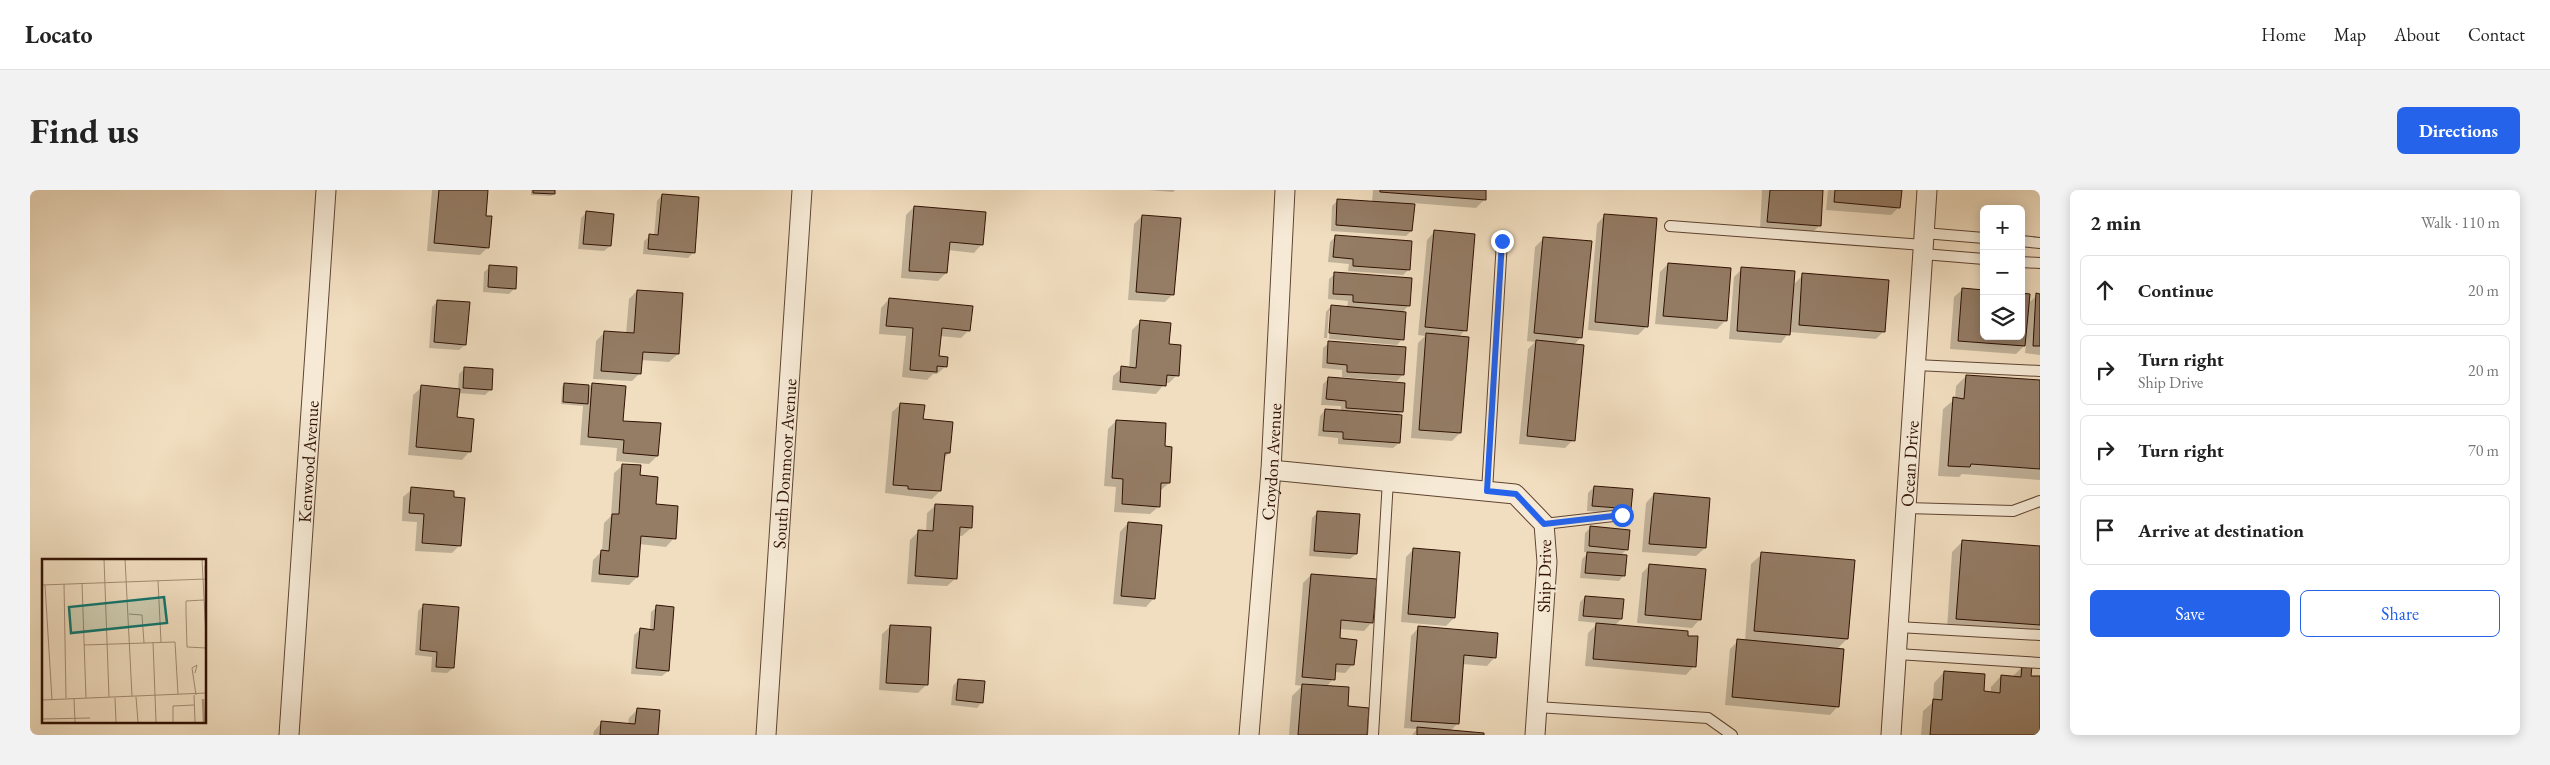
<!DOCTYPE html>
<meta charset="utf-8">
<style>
body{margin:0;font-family:"EB Garamond",serif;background:#f2f2f2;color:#222}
.controls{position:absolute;right:15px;top:15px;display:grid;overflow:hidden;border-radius:8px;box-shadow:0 2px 12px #0003}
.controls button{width:45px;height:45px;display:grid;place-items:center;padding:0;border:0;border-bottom:1px solid #e0e0e0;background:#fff;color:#222;font:25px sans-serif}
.stop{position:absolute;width:15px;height:15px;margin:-11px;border:4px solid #2563eb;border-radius:50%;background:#fff}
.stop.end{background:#2563eb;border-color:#fff;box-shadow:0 1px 5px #0008}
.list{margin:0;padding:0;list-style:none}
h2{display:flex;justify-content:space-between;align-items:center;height:65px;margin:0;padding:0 20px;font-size:21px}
h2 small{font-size:16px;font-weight:400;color:#767676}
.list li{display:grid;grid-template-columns:32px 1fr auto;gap:15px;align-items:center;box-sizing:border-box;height:70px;margin:0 10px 10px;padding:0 10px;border:1px solid #e0e0e0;border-radius:8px}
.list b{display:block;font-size:19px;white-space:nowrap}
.list p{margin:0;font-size:16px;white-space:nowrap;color:#767676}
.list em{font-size:16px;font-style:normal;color:#767676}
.actions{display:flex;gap:10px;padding:15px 20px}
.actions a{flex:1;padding:11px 0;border:1px solid #2563eb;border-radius:8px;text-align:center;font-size:18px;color:#2563eb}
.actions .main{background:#2563eb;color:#fff}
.icon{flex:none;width:28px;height:28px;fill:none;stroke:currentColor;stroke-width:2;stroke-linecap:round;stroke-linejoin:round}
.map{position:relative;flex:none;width:2010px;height:545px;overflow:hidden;border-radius:8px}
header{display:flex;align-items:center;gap:30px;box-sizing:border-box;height:70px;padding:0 25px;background:#fff;border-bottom:1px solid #e0e0e0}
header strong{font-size:24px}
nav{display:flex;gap:28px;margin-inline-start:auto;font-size:18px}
.intro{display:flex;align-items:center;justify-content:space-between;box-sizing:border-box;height:120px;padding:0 30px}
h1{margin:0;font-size:35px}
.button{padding:12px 22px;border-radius:8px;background:#2563eb;color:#fff;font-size:18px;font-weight:700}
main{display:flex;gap:30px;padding:0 30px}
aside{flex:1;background:#fff;border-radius:8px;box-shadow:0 2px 12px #0003}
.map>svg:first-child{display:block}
.shadow{fill:#0003}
.building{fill:#947c65;stroke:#301103}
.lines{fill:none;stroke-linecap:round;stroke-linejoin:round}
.service-casing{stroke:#604432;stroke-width:12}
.minor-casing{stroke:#604432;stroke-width:21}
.service{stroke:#f6ead6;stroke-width:10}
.minor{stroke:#f6ead6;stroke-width:19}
.route{stroke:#2563eb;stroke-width:6}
.labels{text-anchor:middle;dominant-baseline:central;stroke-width:4;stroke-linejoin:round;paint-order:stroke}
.street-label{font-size:18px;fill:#301103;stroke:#f6ead6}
.inset-river{fill:none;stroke:#af9880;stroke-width:2.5}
.inset-road{fill:none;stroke:#a48c74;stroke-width:1}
.view{fill:#0f766e;fill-opacity:0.15;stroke:#0f766e;stroke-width:2.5}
.inset-edge{fill:none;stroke:#301103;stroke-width:2.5}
</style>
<header>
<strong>Locato</strong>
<nav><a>Home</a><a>Map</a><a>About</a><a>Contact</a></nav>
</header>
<div class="intro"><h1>Find us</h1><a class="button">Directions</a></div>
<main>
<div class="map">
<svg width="2010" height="545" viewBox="0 0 2010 545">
<rect width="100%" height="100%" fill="#f1dec0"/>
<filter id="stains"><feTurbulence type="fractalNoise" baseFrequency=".004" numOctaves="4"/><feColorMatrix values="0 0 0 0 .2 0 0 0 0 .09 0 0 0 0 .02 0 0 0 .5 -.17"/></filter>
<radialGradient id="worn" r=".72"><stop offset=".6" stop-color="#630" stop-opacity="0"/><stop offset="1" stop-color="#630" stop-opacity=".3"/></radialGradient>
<g class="shadow">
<path d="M402 0H457L455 27 458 57 450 65 397 61Z"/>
<path d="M501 0H524V4L521 6 501 5Z"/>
<path d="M1118 0H1145L1143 2Z"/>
<path d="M1343 0H1455L1454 10 1446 18 1383 13 1381 41 1376 46 1301 41 1302 16 1308 10 1342 12Z"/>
<path d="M1732 0H1792L1790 35 1781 44 1730 40Z"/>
<path d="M1798 0H1870L1869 17 1861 25 1796 20Z"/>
<path d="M632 5 664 62 658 68 613 64 614 51 620 46H624L627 11Z"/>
<path d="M884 17 952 54 944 63 918 60 916 83 908 91 871 88 876 25Z"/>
<path d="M556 23 580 56 574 61 548 59 551 28Z"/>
<path d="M1575 25 1617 136 1608 145 1558 140 1567 34Z"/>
<path d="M1112 26 1143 104 1135 112 1098 110 1104 34Z"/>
<path d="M1405 41 1435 140 1429 147 1430 243 1422 251 1381 248 1388 153 1395 146 1388 145 1397 50Z"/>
<path d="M1305 47 1379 79 1373 85 1318 81 1319 74 1298 72 1300 52Z"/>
<path d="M1514 48 1551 147 1544 155 1543 250 1535 258 1489 254 1498 159 1505 152 1497 151 1505 57Z"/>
<path d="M1638 74 1700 79 1695 131 1687 139 1625 134 1630 82Z"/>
<path d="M460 77 485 98 479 104 453 102 454 82Z"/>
<path d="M1712 79 1763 95 1773 85 1854 141 1846 149 1759 142 1751 153 1699 149 1704 87Z"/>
<path d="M1305 84 1378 116 1372 123V149L1367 155 1299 149 1302 121H1299L1297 148H1294L1296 122 1301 116 1317 118 1318 111 1298 109 1299 89Z"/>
<path d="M1933 99 1954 146H1991L1998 114 2007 105H2010V165L1995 163 1996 154 1986 164 1920 159 1924 107Z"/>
<path d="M607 101 648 164 639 172 611 170 610 183 602 191 563 189 566 151 574 143 596 144 599 109Z"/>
<path d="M859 109 939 140 931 148 910 146 908 167 916 176 907 184H903L897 190 872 187 876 146 849 144 851 118Z"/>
<path d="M408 111 435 155 429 160 399 158 402 117Z"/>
<path d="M1111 131 1138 155 1147 185 1139 193H1135L1126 204 1082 200 1083 186 1092 178H1099L1102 140Z"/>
<path d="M1299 153 1374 158 1372 185 1367 191 1312 187V180L1292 178 1293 158Z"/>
<path d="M435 178 460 200 455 205 428 203 426 228 440 261 432 270 378 265 383 205 392 197 428 200 429 184Z"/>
<path d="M1936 186 2010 192V290L1932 284 1929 287 1908 286 1913 219 1925 209 1926 196Z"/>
<path d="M1298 189 1372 221 1368 225 1369 253 1363 258 1308 254V248L1288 246 1290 226 1295 220 1311 222V216L1291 215 1293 194Z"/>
<path d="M534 194 558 199 562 194 592 232 627 266 619 274 586 271 587 258 550 255 553 216 531 214 532 197Z"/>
<path d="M871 214 892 231 919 263 913 269 910 301 902 309 855 303 862 222Z"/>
<path d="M1086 231 1133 257 1139 293 1130 301 1129 316 1120 324 1084 322 1086 297 1074 296 1078 239Z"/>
<path d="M593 275 608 286 644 348 636 357 609 354 607 387 599 395 561 392 563 370 572 361 574 333 581 326 584 283Z"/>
<path d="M1564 297 1600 319 1595 324 1557 321 1558 303Z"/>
<path d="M382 299 430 355 422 363 385 361 387 332 372 331 373 307Z"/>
<path d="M1624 304 1675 358 1666 366 1612 362 1616 313Z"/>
<path d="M906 315 941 338 932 346H929L926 388 917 396 877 394 880 350 888 342H896L897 323Z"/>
<path d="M1288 322 1326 364 1320 369 1279 366 1282 328Z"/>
<path d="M1098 333 1124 408 1116 417 1083 414 1090 342Z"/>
<path d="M1561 337 1597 359 1590 366 1594 385 1589 391 1550 388 1552 369 1559 362H1554L1555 343Z"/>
<path d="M1933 351 2010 357V445L1917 439 1922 362Z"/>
<path d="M1384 359 1424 428 1416 436 1371 432 1376 367Z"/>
<path d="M1732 364 1817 449 1806 460 1808 516 1800 525 1695 515 1700 459 1708 451H1715L1721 374Z"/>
<path d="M1620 375 1670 429 1662 438 1607 433 1612 383Z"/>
<path d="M1281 385 1342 432 1334 441 1309 439V450L1323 474 1315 483 1304 482 1303 489 1296 497 1316 517 1335 545H1259L1262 506 1272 496 1265 495 1273 393Z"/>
<path d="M1555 407 1591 429 1584 436 1664 476 1656 485 1555 476 1558 443 1568 433 1548 431 1550 412Z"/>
<path d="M394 415 423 478 417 483 401 482 402 467 385 465 388 421Z"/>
<path d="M627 417 638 481 632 486 601 484 604 445 610 440H620L621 422Z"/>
<path d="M861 436 897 494 888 503 849 500 852 444Z"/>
<path d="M1389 437 1465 467 1457 476 1432 474 1427 534 1420 541 1453 545H1382L1387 539 1374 538 1381 446Z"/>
<path d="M1993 476 2000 487 2010 488V545H1891L1893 521 1903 512 1904 493 1914 482 1952 502 1961 503V497L1971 486 1982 487Z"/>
<path d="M928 490 952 512 947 518 921 515 923 496Z"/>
<path d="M607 520 627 545H563L564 541 572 532 598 534 599 528Z"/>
</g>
<g class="building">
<path d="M409 0H458L456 26H462L459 58 404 53Z"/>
<path d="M503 0H525V4L503 3Z"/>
<path d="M1350 0H1456V10L1350 2Z"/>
<path d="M1740 0H1793L1791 36 1737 32Z"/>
<path d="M1805 0H1872L1870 18 1804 12Z"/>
<path d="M632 4 669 7 665 63 618 59 619 44 628 45Z"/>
<path d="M1307 9 1385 14 1382 41 1306 35Z"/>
<path d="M884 16 956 22 953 55 920 52 917 83 879 81Z"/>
<path d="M556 21 584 24 581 56 553 54Z"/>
<path d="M1574 24 1627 28 1618 137 1565 132Z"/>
<path d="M1112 25 1151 28 1144 105 1106 102Z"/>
<path d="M1404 40 1445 44 1437 141 1395 137Z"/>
<path d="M1305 45 1382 51 1380 80 1323 76V69L1303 67Z"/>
<path d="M1513 47 1562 51 1552 148 1504 143Z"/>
<path d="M1638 73 1701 78 1697 131 1633 126Z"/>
<path d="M459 75 487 77 486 99 458 97Z"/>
<path d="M1711 77 1765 81 1760 145 1707 141Z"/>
<path d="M1304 82 1382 88 1380 116 1323 112V105L1303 104Z"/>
<path d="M1772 83 1859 90 1855 142 1769 135Z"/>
<path d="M1932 98 1954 100V146H1991V103L2000 104 1995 156 1928 151Z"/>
<path d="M607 100 653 103 649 164 613 162 611 184 571 181 574 141 604 143Z"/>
<path d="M2006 103 2010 104V156H2003Z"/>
<path d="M859 108 943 116 940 141 912 138 909 166 918 167 917 177 907 176V182L880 180 883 138 856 136Z"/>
<path d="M407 110 440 112 436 155 404 152Z"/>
<path d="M1301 115 1376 122 1374 150 1299 143Z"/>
<path d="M1110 130 1141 133 1139 154 1151 155 1149 186 1137 185 1136 196 1090 192 1091 176 1106 178Z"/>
<path d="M1396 143 1439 147 1431 243 1389 240Z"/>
<path d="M1506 150 1554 155 1545 251 1497 246Z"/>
<path d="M1298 151 1376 157 1374 185 1317 182V175L1297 173Z"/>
<path d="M434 177 463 179 462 200 433 198Z"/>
<path d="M1936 185 2010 190V279L1941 274 1940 277 1918 276 1923 207 1934 209Z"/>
<path d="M1298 187 1375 193 1373 222 1316 218V211L1296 209Z"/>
<path d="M534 193 559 195 558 214 533 212Z"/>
<path d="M562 193 596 196 593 231 631 233 628 266 593 263 594 250 558 247Z"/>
<path d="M391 195 430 199 427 227 444 229 441 262 386 257Z"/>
<path d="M870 213 895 215 893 229 923 232 920 263H915L911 301 878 299V296L863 295Z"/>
<path d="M1295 219 1372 225 1370 253 1313 249V242L1293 241Z"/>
<path d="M1086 230 1136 233 1135 256 1142 257 1140 293H1131L1130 317 1092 314 1093 289 1082 288Z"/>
<path d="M592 274 611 275 610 285 628 287 626 314 648 316 646 349 611 346 608 387 569 384 571 360 579 361 582 324H589Z"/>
<path d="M1564 296 1603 299 1601 319 1562 316Z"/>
<path d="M381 297 424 301V307L435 308 431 356 392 353 394 324 379 323Z"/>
<path d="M1624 303 1680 308 1676 358 1619 354Z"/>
<path d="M905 314 943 316 942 338 930 337 927 389 885 386 888 340 903 341Z"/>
<path d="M1287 321 1330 324 1327 364 1284 361Z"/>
<path d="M1098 332 1132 335 1125 409 1091 406Z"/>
<path d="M1560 336 1600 340 1598 360 1559 356Z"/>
<path d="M1932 350 2010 356V435L1926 429Z"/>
<path d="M1383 358 1430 362 1425 428 1378 424Z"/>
<path d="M1557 362 1597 365 1595 386 1555 383Z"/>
<path d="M1731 362 1825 370 1818 449 1724 441Z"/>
<path d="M1619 374 1676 379 1671 430 1615 425Z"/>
<path d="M1281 384 1347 389 1343 433 1311 430 1310 448 1327 450 1324 475 1306 474 1305 490 1272 487Z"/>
<path d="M1555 406 1594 409 1592 429 1553 426Z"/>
<path d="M393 414 429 417 424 478 406 477 407 462 390 460Z"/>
<path d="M626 415 644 417 639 481 606 478 610 438 624 440Z"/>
<path d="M1566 433 1658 441V446H1668L1666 477 1563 469Z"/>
<path d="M860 435 901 437 898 495 856 493Z"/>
<path d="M1388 436 1468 443 1466 468 1434 465 1429 534 1381 531Z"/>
<path d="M1707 449 1814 459 1809 517 1702 507Z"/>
<path d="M1992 475 2002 476 2001 486H2010V545H1900L1903 509 1912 510 1914 481 1955 484 1954 501 1970 503 1971 485 1991 487Z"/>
<path d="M928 489 955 491 953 513 926 510Z"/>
<path d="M1272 494 1319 497 1318 516 1339 518 1337 545H1268Z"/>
<path d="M607 518 630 520 628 545H570L571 531 605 534Z"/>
<path d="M1387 537 1454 543V545H1387Z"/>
</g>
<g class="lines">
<defs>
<g id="service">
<path d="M1640 36 1893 55"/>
<path d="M1894 43 1954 48"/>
<path d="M1991 51 2010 53"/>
<path d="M1893 64 1954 69"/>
<path d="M1991 72 2010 73"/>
<path d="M1886 175 2010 181"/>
<path d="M1457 301 1472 51"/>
<path d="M1876 318 1983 321 2010 311"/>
<path d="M1514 334 1592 325"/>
<path d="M1868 437 2010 445"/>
<path d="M1867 464 2010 473"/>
<path d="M1507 517 1678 528 1702 545"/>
<path d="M1343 545 1358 290"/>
</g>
<g id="minor">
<path d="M1241 280 1485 304 1514 334 1517 372 1505 545"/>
<path id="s1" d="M259 545 296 0"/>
<path id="s2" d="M736 545 772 0"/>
<path id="s3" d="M1219 545 1241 280 1255 0"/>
<path id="s4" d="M1861 545 1897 0"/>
</g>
</defs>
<use href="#service" class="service-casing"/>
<use href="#minor" class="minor-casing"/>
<use href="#service" class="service"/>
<use href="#minor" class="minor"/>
</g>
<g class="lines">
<path class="route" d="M1472 51 1457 301 1486 304 1514 334 1592 325"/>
</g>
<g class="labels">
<g class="street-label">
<text stroke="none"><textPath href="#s1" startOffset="274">Kenwood Avenue</textPath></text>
<text stroke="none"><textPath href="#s4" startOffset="272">Ocean Drive</textPath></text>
<text stroke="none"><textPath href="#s2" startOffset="272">South Donmoor Avenue</textPath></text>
<text stroke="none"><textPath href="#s3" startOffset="274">Croydon Avenue</textPath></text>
<text transform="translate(1514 386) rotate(-89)">Ship Drive</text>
</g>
</g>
<g transform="translate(12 369)">
<rect width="164" height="164" fill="#f1dec0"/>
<path class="inset-river" d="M161 140 162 163"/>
<path class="inset-road" d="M62 0 67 138M83 0 90 137M160 0 164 78M163 7 164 30M116 22 119 83M40 24 44 139M22 25 24 139M0 26 164 20M3 26 10 141M162 41 144 42V53L145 88 164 89M87 55 100 56 102 84M111 83 114 163M42 86 133 83 136 135M153 114 155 106 150 109 154 136M152 136 153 163M94 138 96 163M73 139 74 163M32 140 33 163M0 141 164 134M0 160 48 159M131 163V147L152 146"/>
<path class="view" d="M122 38 125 64 29 74 27 48Z"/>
<rect width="164" height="164" class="inset-edge"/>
</g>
<rect width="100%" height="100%" filter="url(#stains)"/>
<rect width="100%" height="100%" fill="url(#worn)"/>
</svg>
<div class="controls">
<button>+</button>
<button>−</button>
<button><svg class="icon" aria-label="layers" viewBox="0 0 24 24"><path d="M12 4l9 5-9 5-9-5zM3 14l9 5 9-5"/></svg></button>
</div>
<div class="stop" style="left:1592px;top:325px"></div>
<div class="stop end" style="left:1472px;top:51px"></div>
</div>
<aside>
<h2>2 min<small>Walk · 110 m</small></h2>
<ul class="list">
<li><svg class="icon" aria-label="ahead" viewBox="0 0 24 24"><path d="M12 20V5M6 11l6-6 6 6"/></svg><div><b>Continue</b></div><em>20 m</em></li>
<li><svg class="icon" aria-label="right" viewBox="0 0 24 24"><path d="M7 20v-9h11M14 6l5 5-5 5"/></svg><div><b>Turn right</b><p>Ship Drive</p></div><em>20 m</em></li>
<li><svg class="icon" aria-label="right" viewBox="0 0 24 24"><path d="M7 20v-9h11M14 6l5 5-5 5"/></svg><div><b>Turn right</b></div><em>70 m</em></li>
<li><svg class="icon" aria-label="arrive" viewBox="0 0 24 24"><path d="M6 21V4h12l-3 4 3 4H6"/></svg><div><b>Arrive at destination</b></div></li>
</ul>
<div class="actions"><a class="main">Save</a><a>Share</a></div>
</aside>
</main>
